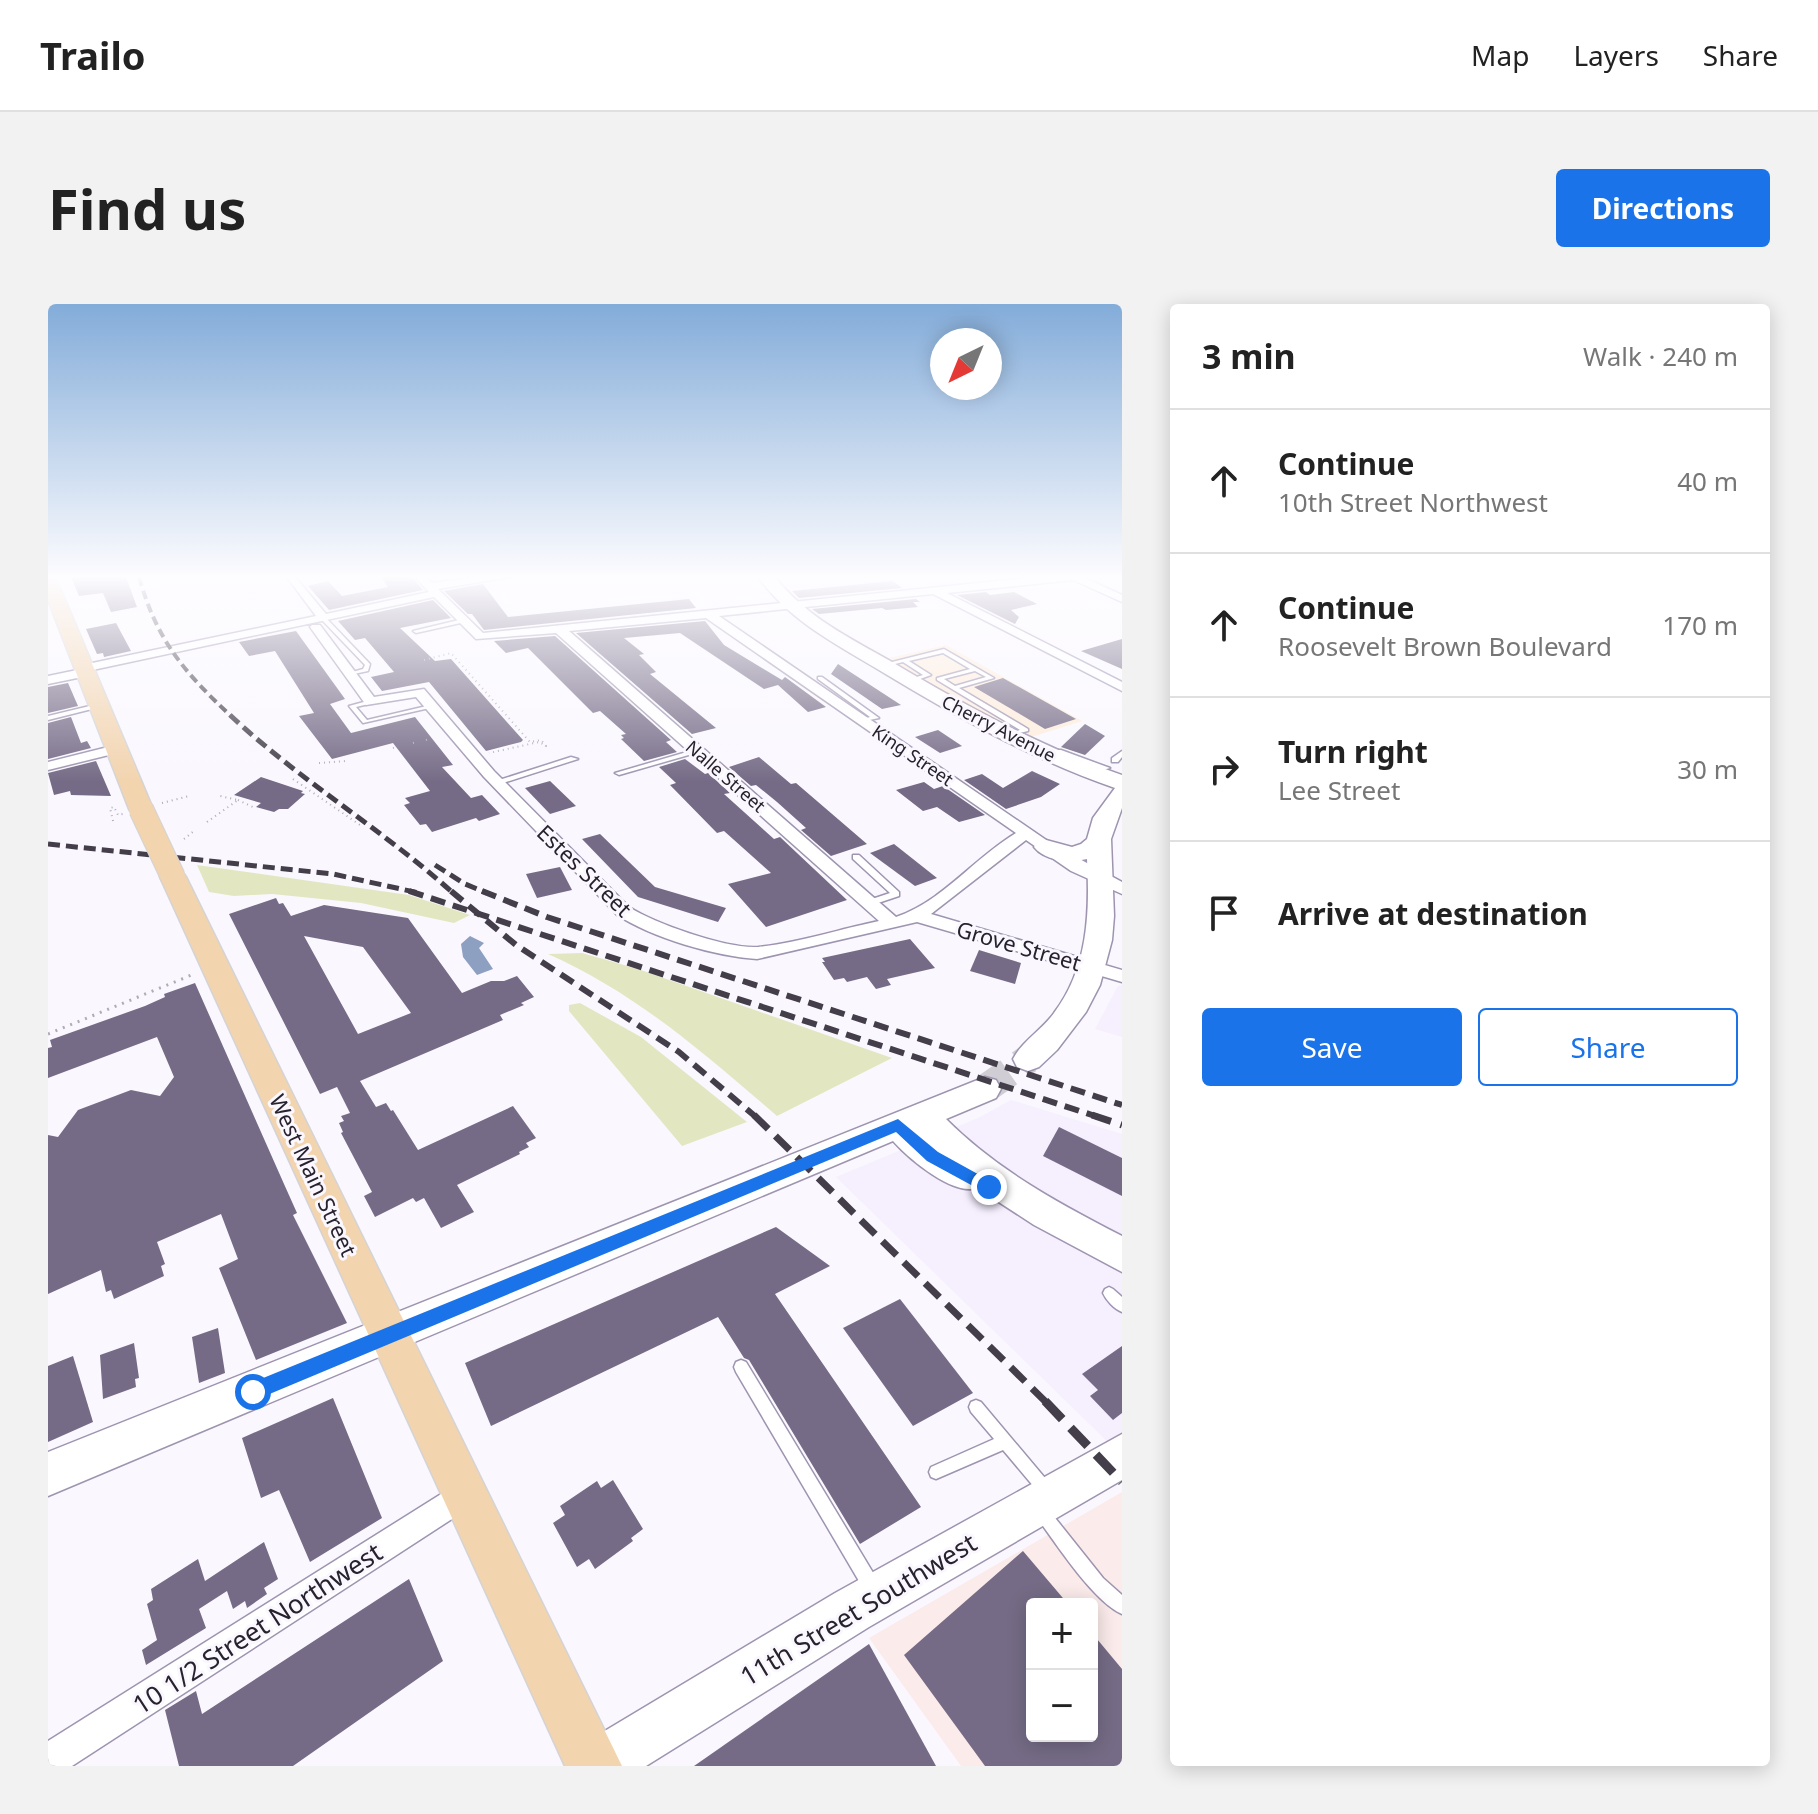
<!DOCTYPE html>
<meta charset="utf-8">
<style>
body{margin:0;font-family:"Noto Sans",sans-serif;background:#f2f2f2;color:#222}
.controls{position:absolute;right:24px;bottom:24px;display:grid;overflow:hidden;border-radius:8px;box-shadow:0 4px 20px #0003}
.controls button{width:72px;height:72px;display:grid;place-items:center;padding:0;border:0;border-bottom:2px solid #e0e0e0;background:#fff;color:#222;font:40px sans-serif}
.compass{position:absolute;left:882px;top:24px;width:72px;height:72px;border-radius:50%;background:#fff;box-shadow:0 4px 20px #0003;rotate:223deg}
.stop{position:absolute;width:24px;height:24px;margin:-18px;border:6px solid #1a73e8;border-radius:50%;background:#fff}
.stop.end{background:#1a73e8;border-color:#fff;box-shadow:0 2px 8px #0008}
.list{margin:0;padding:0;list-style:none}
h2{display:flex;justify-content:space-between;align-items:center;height:104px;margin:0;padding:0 32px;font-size:34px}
h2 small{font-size:26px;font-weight:400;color:#767676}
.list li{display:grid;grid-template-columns:52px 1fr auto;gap:24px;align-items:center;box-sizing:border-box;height:144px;padding:0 32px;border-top:2px solid #e0e0e0}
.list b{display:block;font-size:30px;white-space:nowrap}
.list p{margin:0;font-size:26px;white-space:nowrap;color:#767676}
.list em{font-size:26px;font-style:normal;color:#767676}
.actions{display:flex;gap:16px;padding:24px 32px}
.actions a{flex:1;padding:18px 0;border:2px solid #1a73e8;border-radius:8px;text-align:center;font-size:28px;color:#1a73e8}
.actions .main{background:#1a73e8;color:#fff}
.icon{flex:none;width:44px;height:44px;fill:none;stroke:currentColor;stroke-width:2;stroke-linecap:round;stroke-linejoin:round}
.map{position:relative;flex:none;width:1074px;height:1462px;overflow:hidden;border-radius:8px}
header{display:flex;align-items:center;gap:48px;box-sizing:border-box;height:112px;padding:0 40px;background:#fff;border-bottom:2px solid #e0e0e0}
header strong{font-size:38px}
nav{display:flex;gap:44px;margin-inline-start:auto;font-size:28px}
.intro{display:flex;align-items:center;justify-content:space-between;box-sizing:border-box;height:192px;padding:0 48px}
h1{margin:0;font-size:56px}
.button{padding:20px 36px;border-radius:8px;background:#1a73e8;color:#fff;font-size:28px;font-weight:700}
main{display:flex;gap:48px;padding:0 48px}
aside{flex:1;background:#fff;border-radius:8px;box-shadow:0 4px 20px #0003}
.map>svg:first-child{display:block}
.commercial{fill:#feecdb}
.built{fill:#f5effe}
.medical{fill:#fbebeb;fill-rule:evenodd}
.green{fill:#e2e7c2}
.water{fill:#8da0c2}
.building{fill:#756b86;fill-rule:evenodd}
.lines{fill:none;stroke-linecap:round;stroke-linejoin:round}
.secondary-tunnel{stroke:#d0cdd4;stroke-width:29;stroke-dasharray:29 14;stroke-linecap:butt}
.lane-casing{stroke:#9e94b0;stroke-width:3}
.street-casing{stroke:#9e94b0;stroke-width:3}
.secondary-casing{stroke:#9e94b0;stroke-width:3}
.primary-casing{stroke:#d4d3d5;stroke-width:3}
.path-far1{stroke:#afacb4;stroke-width:2;stroke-dasharray:1 4;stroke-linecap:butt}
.path{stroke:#afacb4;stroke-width:3;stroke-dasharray:2 6;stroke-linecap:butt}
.lane{fill:#fff;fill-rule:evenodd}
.street{fill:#fff;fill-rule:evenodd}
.secondary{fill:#fff;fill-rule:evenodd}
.primary{fill:#f2d4af;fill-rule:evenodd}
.rail-far4{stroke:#433e49;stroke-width:4;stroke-dasharray:9 5;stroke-linecap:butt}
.rail-far3{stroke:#433e49;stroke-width:5;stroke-dasharray:12 6;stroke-linecap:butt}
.rail-far2{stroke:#433e49;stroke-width:6;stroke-dasharray:15 8;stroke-linecap:butt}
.rail-far1{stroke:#433e49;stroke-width:7;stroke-dasharray:20 10;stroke-linecap:butt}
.rail{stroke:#433e49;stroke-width:9;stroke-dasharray:25 12;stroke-linecap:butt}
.primary-bridge-casing{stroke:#d4d3d5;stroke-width:26;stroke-linecap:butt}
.primary-bridge{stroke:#f2d4af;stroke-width:24}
.route{fill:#1a73e8}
.labels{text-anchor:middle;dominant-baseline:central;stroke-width:6;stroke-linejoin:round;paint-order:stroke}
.far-street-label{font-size:18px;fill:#27222e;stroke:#faf8fe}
.street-label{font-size:22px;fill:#27222e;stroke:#faf8fe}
.near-street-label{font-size:26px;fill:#27222e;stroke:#faf8fe}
</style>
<header>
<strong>Trailo</strong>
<nav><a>Map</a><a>Layers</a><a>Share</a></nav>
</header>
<div class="intro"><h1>Find us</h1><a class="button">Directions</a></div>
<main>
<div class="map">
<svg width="1074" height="1462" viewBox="0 0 1074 1462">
<rect width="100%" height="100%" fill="#faf8fe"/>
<path class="commercial" d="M898 341 1034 417 977 435 837 355Z"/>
<g class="built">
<path d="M1074 681V733L1047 725 1070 682Z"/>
<path d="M963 796 1074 830V1152L788 873 930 814Z"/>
</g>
<path class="medical" d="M1074 1188V1462H913L821 1334ZM984 1300H1044V1432H984Z"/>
<g class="green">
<path d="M149 561 361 591 422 611 406 619 313 599 224 590 186 592 161 588Z"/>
<path d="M534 649 590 665 844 754 729 812C657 750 588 689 500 650Z"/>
<path d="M532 699 593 733 699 818 634 842 521 707V701Z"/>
</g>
<path class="water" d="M422 632 436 639 431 644 445 665 429 671 415 653 413 640Z"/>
<g class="building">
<path d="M23 273H78L89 303 63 308 55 289 31 292Z"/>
<path d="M333 273H364L375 286 281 306 260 282 280 277 294 292 340 283Z"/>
<path d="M845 277 854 284 751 294 744 287Z"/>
<path d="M435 280 460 313 641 295 648 304 436 326 424 310H420L396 287Z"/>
<path d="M938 288 942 291 966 288 989 300 963 306 971 313 967 320 909 291Z"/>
<path d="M868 295 872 298H865L870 303 838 306 834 304 771 310 764 305Z"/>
<path d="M385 296 403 314 352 324 387 357 403 355 475 436 473 438 438 447 381 378 334 387 323 373 346 368 317 334 307 336 290 317Z"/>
<path d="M657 317 676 341 734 376 737 373 778 403 760 408 730 381 716 385 632 329 576 334 596 350 591 351 608 368 602 370 668 424 644 430 528 329Z"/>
<path d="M68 319 83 347 56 353 55 349 49 350 38 325Z"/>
<path d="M248 327 297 395 282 400 303 429 367 413 405 461 394 463 423 494 434 491 452 510 431 517 428 514 384 528 378 520 372 521 356 501 362 499 357 494 382 487 345 439 284 455 251 412 266 409 227 347 201 352 191 338Z"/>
<path d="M507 332 623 436 618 438 629 448 596 457 573 435 576 434 573 431 578 430 552 407 545 409 480 344 458 349 446 337Z"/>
<path d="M1074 335V365L1033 347Z"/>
<path d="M790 360 853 401 834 405 783 370Z"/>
<path d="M955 374 1028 415 997 425 926 383Z"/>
<path d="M20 379 30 402 0 409V383Z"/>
<path d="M23 413 33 439 39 437 43 444 0 455V419Z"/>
<path d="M1037 420 1057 432 1037 451 1013 443Z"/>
<path d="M890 426 914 442 892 449 867 433Z"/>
<path d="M711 453 743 480 748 479 819 540 783 552 753 526 758 524 729 498 708 481 703 482 681 463Z"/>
<path d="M637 455 657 470 660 469 682 489 676 490 726 535 732 533 799 596 718 623 680 580 723 569 676 527 669 529 622 481 628 479 611 463Z"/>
<path d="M48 457 63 492 23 491 22 487 6 491 0 469Z"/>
<path d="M984 467 1012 480 993 493 958 505 916 476 934 470 955 484Z"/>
<path d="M213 473 255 487 253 489 257 490 240 505H231L226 508 208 503 213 499 186 491Z"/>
<path d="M502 477 528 502 502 510 477 484Z"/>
<path d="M876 478 886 485 895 482 937 511 911 518 889 503 875 507 848 486Z"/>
<path d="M552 530 607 583 678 604 670 618 590 593 534 535Z"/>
<path d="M846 540 889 574 867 582 822 549Z"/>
<path d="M512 563 524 586 489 594 478 570Z"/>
<path d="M228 594 231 600 235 599 243 612 276 601 360 614 414 689 443 677H456L469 672 486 693 473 699 476 701 452 711 455 716 312 777 328 803 338 799 343 807 345 806 370 846 465 802 488 834 478 839 481 843 471 848 472 850 409 881 426 908 393 924 376 894 368 898 365 894 327 913 316 892 324 888 293 829 295 828 291 819 296 817 293 812 302 809 289 783 272 790 181 610ZM256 632 315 643 363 709 310 730Z"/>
<path d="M862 635 887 664 839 675 843 681 828 685 819 673 799 678 796 674 786 676 774 658H777L774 654Z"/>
<path d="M931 646 973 659 967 680 922 667Z"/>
<path d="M147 679 236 880 249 909 245 911 299 1019 208 1056 171 964 190 955 173 910 109 938 117 960 113 962 116 972 66 995 63 986 58 988 53 966 0 990V831L10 833 30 806 83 786 112 792 126 773 109 733 0 774V744L4 743 2 736 97 702 117 693 116 690Z"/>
<path d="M1011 823 1074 854V892L995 852Z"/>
<path d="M728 923 782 962 727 990 873 1203 812 1240 701 1056 696 1054 670 1013 443 1122 417 1059Z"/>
<path d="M852 995 925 1089 865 1122 795 1024Z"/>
<path d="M170 1024 177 1069 151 1079 144 1033Z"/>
<path d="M86 1039 91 1074 87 1075 88 1083 55 1095 52 1051Z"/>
<path d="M1074 1042V1109L1065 1116 1042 1092 1050 1086 1034 1070Z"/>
<path d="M25 1052 45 1118 0 1138V1062Z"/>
<path d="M285 1094 334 1214 262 1258 231 1186 213 1194 194 1134Z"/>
<path d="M565 1176 595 1225 583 1234 585 1237 547 1265 541 1255 529 1263 505 1219 517 1211 512 1202 549 1177 553 1184Z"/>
<path d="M216 1238 230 1275 216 1284 219 1290 199 1304 197 1297 185 1305 179 1287 151 1305 158 1324 98 1361 94 1346 109 1336 99 1300 105 1296 103 1285 150 1255 157 1277Z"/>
<path d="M975 1247 1020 1300H984V1432H1044V1329L1074 1365V1462H937L856 1351Z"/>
<path d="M361 1275 395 1357 245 1462H131L117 1406 148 1387 154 1410Z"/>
<path d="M821 1340 888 1462H646Z"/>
</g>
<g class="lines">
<path class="secondary-tunnel" d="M937 785 980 755"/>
<defs>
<g id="lane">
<path d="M274 314H278L322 360 320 367 301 371V369L315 365 317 361 274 316Z"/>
<path d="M415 315 418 317 417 318 368 329 365 327Z"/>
<path d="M896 345 946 374 911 384 980 425V427L959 432V430L972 426 889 376V374L922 365 895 349 861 357 883 371 861 379 858 377 859 376 875 371 855 358 835 363 832 361ZM927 367 938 373 907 382 896 375Z"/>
<path d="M770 373H774L831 414 812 418V416L822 413 770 375Z"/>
<path d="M323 396 325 397V399L308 403 319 416 383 401 386 403 315 419 301 402Z"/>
<path d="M50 400 53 402 52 403 0 416V412Z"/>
<path d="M649 445 651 446V448L571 471 567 469Z"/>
<path d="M1009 446H1013L1062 464 1055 466 1009 448Z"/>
<path d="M1074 447V453L1070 458H1064V454Z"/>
<path d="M523 453 530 455 452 480H446L445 478Z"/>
<path d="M805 551H811L851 588V592L824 601H818L817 599 818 597 842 589 805 555Z"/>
<path d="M1061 983 1065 985 1074 993V1008C1066 1005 1058 996 1055 989L1057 985Z"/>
<path d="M693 1056 698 1058 830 1277 832 1283 830 1289 824 1291 818 1289 688 1068 686 1063 688 1058Z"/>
<path d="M928 1096 933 1098 1002 1180 1004 1185 1002 1190 997 1192 992 1190 955 1146 888 1175 883 1173 881 1168 883 1163 946 1135 923 1108 921 1103 923 1098Z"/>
<path d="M995 1203 1000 1205 1055 1274 1074 1291V1310C1046 1298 1009 1241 990 1215L988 1210 990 1205Z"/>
</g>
<g id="street">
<path d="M239 273H247L278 310 381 288 367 273H378L384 279 430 273H462L390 285 435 329 991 273H1035L1074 291V298L1025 276 899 289 1074 378V387L885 290 671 312 1004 540 1074 578V590L1023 567 978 536 883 610 1074 666V678L869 618 709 655C666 652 605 634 569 611L436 473 368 393 318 401 262 323 264 321H272L326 393 376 385 446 467 581 603C608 620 679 645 710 643 750 639 792 625 831 617L508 329 428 335 386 293 40 367 39 372 0 380V372L29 366 30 362 268 312ZM658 314 968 529C926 554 895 597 848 613L521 327Z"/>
<path d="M68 441 73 442V448L0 466V458Z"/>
<path d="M417 1175 427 1180 432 1190 427 1200 24 1462H0V1437Z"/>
</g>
<g id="secondary">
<path d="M710 273H727C758 313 802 334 844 358 918 402 993 443 1074 471V504L1063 535 1066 612 1064 636 1052 681 1038 708 1009 746 991 763 980 767 969 763 965 755C974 737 994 726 1006 709 1040 664 1042 609 1039 555 1022 559 997 557 986 543L989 538 998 536 1024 543 1033 540 1039 535 1045 514 1067 484C983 455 907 412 831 366 786 339 742 317 710 273Z"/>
<path d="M937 773 948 776 953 785 948 794 898 815C949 866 1010 899 1074 932V968L986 921 929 884C905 892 861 855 845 837L0 1192V1148Z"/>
<path d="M1074 1130V1176L821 1323 598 1462H523L530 1443 787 1289Z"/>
</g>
<g id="primary">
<path d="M0 273 8 274 105 505 102 510H84L81 505 0 296Z"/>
<path d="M125 565 134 567 138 573 574 1462H517L112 573 116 567Z"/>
</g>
</defs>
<use href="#lane" class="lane-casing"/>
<use href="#street" class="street-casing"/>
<use href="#secondary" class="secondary-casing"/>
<use href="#primary" class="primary-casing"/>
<g class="path-far1">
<path d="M376 356 403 349 482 438 493 436 498 442 491 438 441 449"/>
<path d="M378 436 382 435"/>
<path d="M365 439 369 438"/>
<path d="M345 444 349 443"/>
<path d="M271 459 298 457"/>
<path d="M245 475 312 521"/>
<path d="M190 496 207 504"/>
<path d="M114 499 141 492"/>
<path d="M65 517 62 504 66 503 70 511 75 510"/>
<path d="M159 518 190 496 172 492"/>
<path d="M136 535 146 527"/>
</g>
<path class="path" d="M0 730 146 670"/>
<use href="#lane" class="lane"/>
<use href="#street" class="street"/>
<use href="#secondary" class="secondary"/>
<use href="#primary" class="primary"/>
<path class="rail-far4" d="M91 273C109 337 136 368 184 413"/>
<g class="rail-far3">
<path d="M182 411C251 476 334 525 405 589"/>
<path d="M0 540 285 570 371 589"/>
<path d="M387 561 417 580 439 589"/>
</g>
<g class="rail-far2">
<path d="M361 587 1050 813"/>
<path d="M403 587 468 641 631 748 708 813"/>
<path d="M434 587 499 613 1074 801"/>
</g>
<g class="rail-far1">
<path d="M706 811 999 1099"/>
<path d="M1044 811 1074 821"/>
</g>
<path class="rail" d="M997 1097 1074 1178"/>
<defs>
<path id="primary-bridge" d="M93 505 125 573"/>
</defs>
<use href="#primary-bridge" class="primary-bridge-casing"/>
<use href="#primary-bridge" class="primary-bridge"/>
</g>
<linearGradient id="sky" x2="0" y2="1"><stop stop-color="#83acd9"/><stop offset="0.57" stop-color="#fdfcff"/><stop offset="1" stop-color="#fdfcff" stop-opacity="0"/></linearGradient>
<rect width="1074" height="478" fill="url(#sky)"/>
<path class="route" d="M850 815 890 848 946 879V888H936L879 857 848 828 205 1097 198 1094 196 1088 198 1081Z"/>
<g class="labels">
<g class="far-street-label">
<text transform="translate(951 424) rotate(27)">Cherry Avenue</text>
<text transform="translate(865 451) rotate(34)">King Street</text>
<text transform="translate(678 472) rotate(41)">Nalle Street</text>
</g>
<g class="street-label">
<text transform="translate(537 566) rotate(44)">Estes Street</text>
<text transform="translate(971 641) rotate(16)">Grove Street</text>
<text transform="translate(266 871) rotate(65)">West Main Street</text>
</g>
<g class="near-street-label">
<text transform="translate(810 1305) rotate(-31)">11th Street Southwest</text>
<text transform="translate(209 1324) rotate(-33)">10 1/2 Street Northwest</text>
</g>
</g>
</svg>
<div class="controls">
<button>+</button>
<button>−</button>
</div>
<svg class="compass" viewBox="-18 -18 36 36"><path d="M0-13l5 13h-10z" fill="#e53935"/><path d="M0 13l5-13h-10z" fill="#767676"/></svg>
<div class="stop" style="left:205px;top:1088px"></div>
<div class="stop end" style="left:941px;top:883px"></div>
</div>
<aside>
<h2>3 min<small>Walk · 240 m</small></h2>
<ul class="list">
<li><svg class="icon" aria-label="ahead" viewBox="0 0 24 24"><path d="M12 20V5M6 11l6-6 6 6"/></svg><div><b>Continue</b><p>10th Street Northwest</p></div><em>40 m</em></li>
<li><svg class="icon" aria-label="ahead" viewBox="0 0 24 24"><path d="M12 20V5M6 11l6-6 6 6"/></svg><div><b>Continue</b><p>Roosevelt Brown Boulevard</p></div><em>170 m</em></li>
<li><svg class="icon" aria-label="right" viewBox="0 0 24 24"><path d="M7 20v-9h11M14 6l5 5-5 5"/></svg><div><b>Turn right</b><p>Lee Street</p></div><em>30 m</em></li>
<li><svg class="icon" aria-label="arrive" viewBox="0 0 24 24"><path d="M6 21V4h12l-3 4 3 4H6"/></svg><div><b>Arrive at destination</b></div></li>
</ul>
<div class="actions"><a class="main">Save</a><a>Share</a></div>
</aside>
</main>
